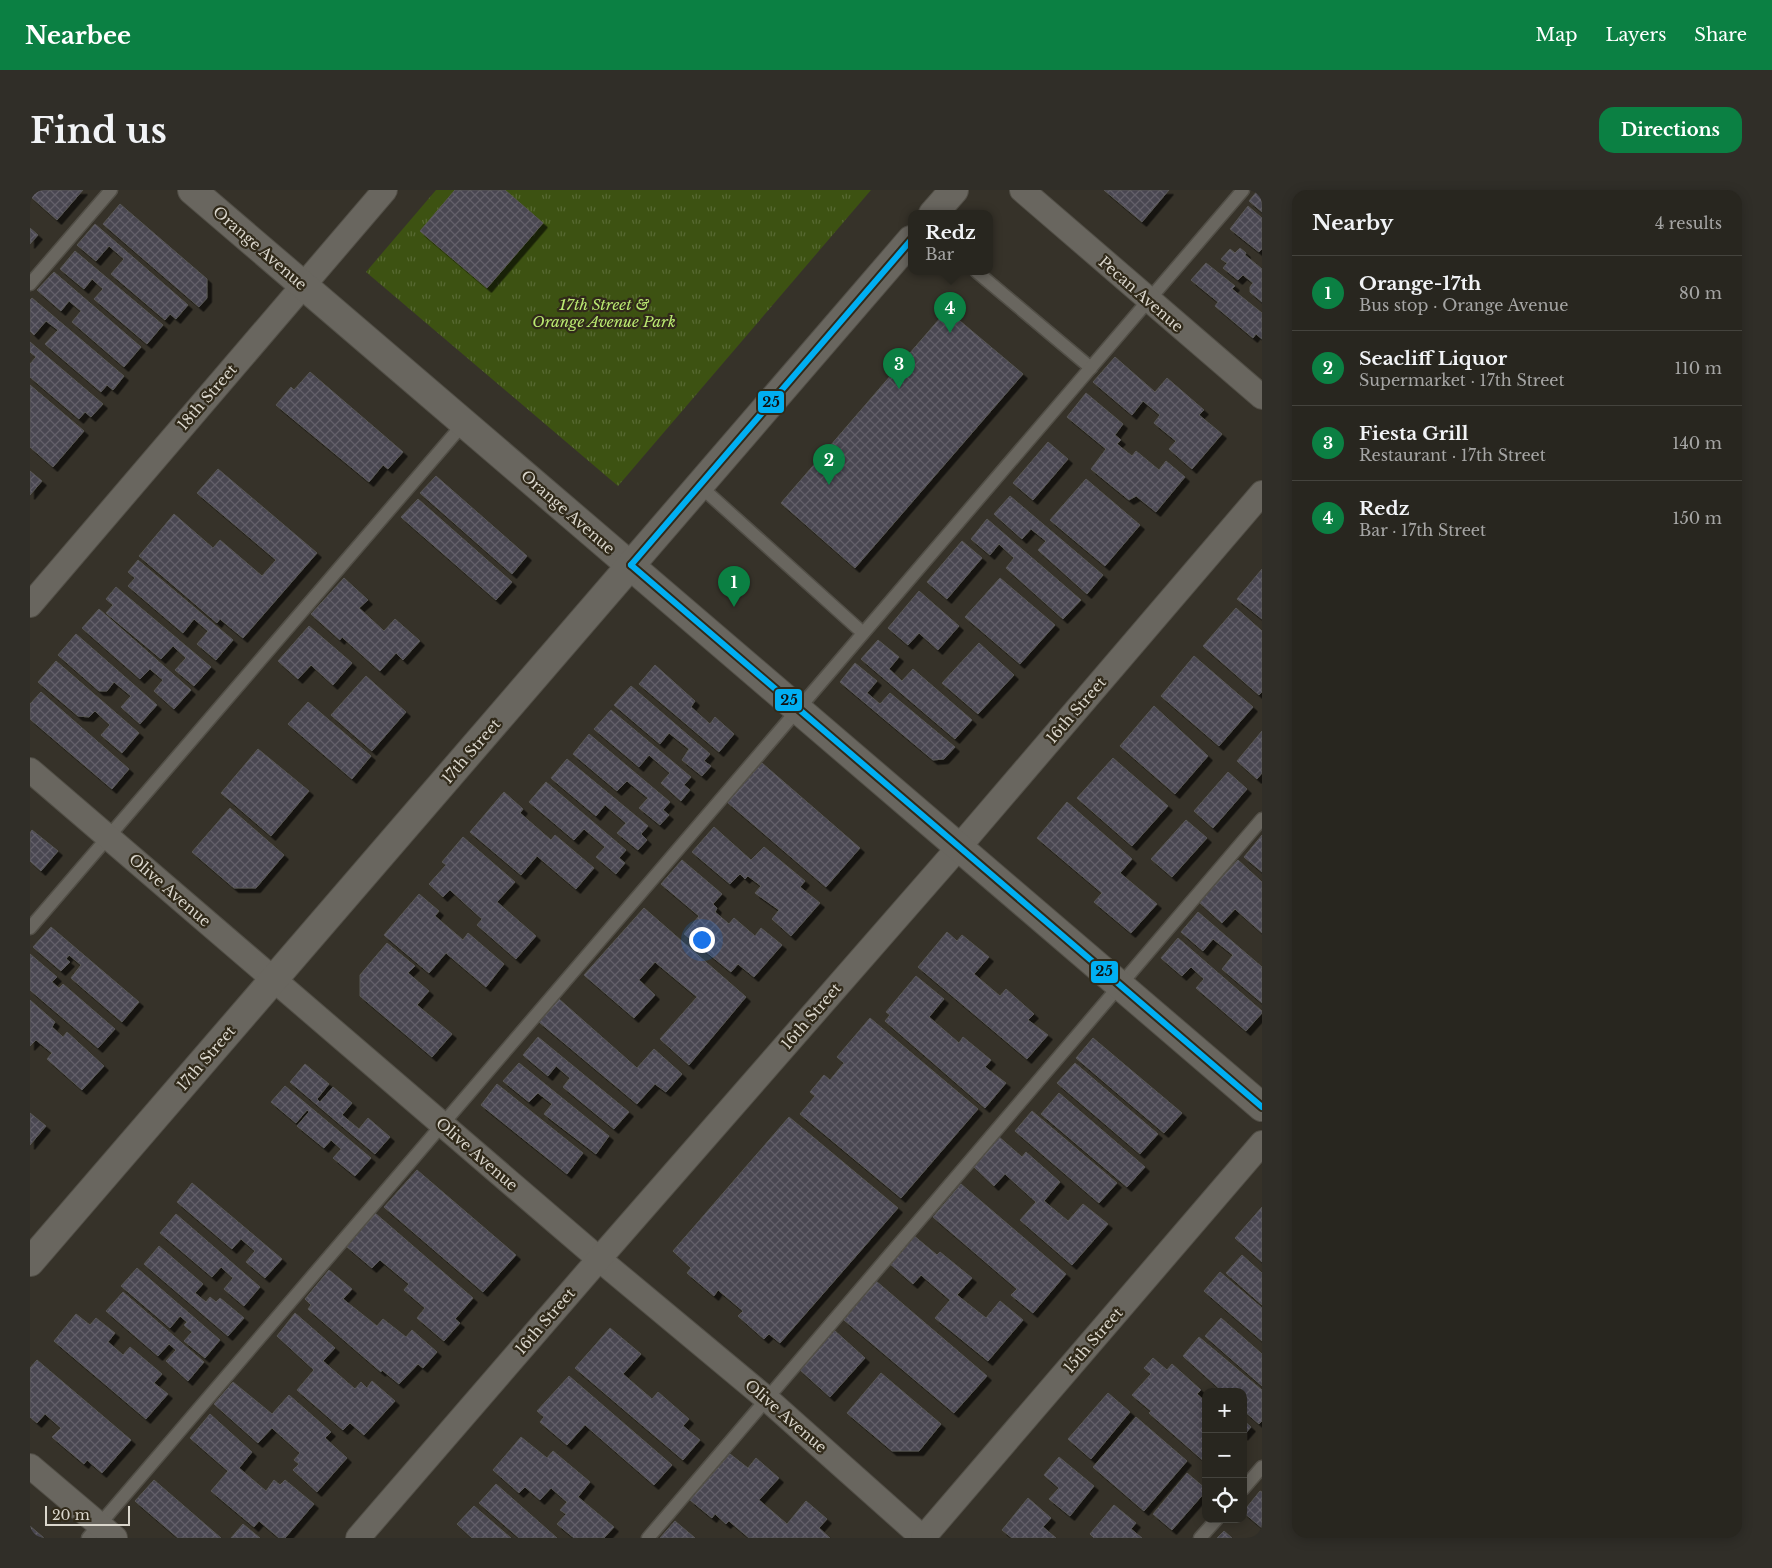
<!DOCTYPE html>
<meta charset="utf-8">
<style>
body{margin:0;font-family:"Libre Baskerville",serif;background:#302e28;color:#f1f3f6}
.controls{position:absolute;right:15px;bottom:15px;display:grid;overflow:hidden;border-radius:10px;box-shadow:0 2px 12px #0003}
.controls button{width:45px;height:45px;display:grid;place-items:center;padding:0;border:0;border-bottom:1px solid #44433d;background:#28261f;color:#f1f3f6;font:25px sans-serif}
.scale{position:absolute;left:15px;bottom:12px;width:85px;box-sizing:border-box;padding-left:5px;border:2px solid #dad6cc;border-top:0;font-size:14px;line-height:18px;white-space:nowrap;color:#dad6cc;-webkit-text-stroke:4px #312a1a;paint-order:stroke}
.you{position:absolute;left:671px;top:749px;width:18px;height:18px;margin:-12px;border:4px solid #fff;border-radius:50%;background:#1a73e8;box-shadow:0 0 0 8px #1a73e833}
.badge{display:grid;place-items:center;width:32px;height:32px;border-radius:50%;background:#0b8043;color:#fff;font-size:16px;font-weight:700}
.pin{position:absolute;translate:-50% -41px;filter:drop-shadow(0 1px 2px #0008)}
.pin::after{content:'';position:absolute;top:26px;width:18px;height:15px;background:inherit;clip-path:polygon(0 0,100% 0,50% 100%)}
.popup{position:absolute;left:878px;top:20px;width:85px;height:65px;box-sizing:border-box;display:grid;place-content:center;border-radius:10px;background:#28261f;filter:drop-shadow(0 1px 4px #0005);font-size:16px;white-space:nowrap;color:#a5a5a4}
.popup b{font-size:19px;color:#f1f3f6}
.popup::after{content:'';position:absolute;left:50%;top:100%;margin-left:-10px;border:10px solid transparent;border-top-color:#28261f}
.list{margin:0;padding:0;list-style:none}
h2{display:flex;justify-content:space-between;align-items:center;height:65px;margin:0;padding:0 20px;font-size:21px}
h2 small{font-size:16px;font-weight:400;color:#a5a5a4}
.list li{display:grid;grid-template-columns:32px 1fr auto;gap:15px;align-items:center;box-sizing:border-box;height:75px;padding:0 20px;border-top:1px solid #44433d}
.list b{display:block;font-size:19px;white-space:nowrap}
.list p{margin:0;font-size:16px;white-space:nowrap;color:#a5a5a4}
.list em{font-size:16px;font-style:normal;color:#a5a5a4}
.icon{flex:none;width:28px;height:28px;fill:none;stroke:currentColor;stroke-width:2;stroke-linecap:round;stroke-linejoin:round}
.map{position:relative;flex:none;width:1232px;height:1348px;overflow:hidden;border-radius:15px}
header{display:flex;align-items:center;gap:30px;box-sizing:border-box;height:70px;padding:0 25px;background:#0b8043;color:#fff}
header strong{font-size:24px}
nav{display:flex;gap:28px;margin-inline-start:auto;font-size:18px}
.intro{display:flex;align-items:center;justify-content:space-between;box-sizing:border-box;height:120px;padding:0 30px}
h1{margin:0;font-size:35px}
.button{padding:12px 22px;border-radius:15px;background:#0b8043;color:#fff;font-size:18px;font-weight:700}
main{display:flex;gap:30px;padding:0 30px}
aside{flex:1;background:#28261f;border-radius:15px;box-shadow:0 2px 12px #0003}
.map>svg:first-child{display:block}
.park{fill:url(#park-tufts)}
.building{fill:url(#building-cross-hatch);stroke:#585755;filter:url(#shadow)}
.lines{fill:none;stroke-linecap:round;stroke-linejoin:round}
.service-casing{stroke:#524f47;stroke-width:15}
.minor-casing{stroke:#524f47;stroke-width:26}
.tertiary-casing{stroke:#524f47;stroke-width:30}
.service{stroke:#69665f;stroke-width:12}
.minor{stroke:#69665f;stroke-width:24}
.tertiary{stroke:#69665f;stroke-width:28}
.bus-1-casing{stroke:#312a1a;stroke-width:10}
.bus-1{stroke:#00aff2;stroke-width:6}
.labels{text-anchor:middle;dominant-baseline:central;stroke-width:4.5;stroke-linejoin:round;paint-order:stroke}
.street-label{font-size:15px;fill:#dad6cc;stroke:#312a1a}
.park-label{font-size:15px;font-style:italic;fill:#bae971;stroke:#312a1a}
.line-badge{stroke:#312a1a;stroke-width:2}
.pale-badge-label{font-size:14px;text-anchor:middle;font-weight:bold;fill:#111}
</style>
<header>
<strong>Nearbee</strong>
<nav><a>Map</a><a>Layers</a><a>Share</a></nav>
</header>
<div class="intro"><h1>Find us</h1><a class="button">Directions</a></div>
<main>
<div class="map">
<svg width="1232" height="1348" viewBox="0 0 1232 1348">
<defs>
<pattern id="park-tufts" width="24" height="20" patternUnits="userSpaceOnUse" patternTransform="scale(1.25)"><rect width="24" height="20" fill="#3d5212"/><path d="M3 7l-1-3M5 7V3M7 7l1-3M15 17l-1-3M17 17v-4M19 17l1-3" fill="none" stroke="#586a33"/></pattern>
<pattern id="building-cross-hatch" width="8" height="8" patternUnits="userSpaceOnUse" patternTransform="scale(1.25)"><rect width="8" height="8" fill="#494651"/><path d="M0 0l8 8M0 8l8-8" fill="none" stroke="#636069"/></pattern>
<filter id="shadow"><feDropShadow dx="4.5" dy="4.5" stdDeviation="0" flood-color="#0009"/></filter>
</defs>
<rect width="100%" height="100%" fill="#363229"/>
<path class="park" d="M406 0H841L588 296 336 82Z"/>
<g class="building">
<path d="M0 0H53L27 30 0 6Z"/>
<path d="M425 0H475L513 33 457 98 390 41Z"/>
<path d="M1074 0H1139L1112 32Z"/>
<path d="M1228 0H1232V22L1219 11Z"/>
<path d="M90 14 177 89V108L169 117 73 34Z"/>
<path d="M1218 16 1232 28V59L1229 62 1200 39Z"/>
<path d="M65 34 158 115 146 129 140 124 135 130 81 84 94 69 79 56 66 71 47 55Z"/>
<path d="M0 38 8 45 0 54Z"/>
<path d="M1210 58 1216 63 1215 65 1232 79V112L1220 102V97L1223 93 1213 85 1208 90 1193 78 1197 73 1191 69 1200 59 1205 63Z"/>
<path d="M45 61 133 135 117 154 64 109 73 99 62 89 54 99 30 79Z"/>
<path d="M1176 73 1205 96 1202 99 1232 123V149L1226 144 1223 148 1185 116 1188 112 1161 90Z"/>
<path d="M24 82 111 157 94 177 42 132 51 121 39 111 31 121 7 100Z"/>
<path d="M2 108 94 186 83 200 77 195 71 202 15 154 28 140 16 131 4 145 0 141V110Z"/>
<path d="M917 120 993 184 825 378 751 313Z"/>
<path d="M0 152 73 214 61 227 55 222 49 229 0 187V174L6 167 0 162Z"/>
<path d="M1085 167 1125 202 1137 188 1174 220 1169 225 1192 244 1162 279 1139 259 1146 251 1124 233 1130 225 1113 211 1102 225 1063 192Z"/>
<path d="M280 182 373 262 358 279 353 275 339 292 246 215 261 197 264 200Z"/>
<path d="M0 195 54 241 23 277 0 257Z"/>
<path d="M1056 203 1093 234 1085 245 1091 250 1087 254 1102 266 1106 261 1129 280 1136 271 1155 287 1126 322 1106 306 1099 310 1061 279 1076 259 1037 227Z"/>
<path d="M1018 252 1038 269 1003 310 983 293Z"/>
<path d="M188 279 287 363 213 448 190 429 187 433 109 366 144 324 183 358 190 350 232 386 246 370 167 303Z"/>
<path d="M0 281 12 291 0 305Z"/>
<path d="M406 286 497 366 482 384 390 303Z"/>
<path d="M1056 289 1110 335 1075 376 1020 330Z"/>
<path d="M980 306 1073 385 1057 404 1008 360 1016 351 1001 339 992 349 964 324Z"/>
<path d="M388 309 482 392 466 410 371 327Z"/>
<path d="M957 329 1051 410 1033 429 976 378 984 368 969 354 960 365 941 349Z"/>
<path d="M932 351 952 368 917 409 897 392Z"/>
<path d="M108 370 203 450 186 470 167 454 178 441 164 429 153 443 98 396 105 388 98 382Z"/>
<path d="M1232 379V429L1207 409Z"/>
<path d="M314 388 338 410 329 418 354 441 365 429 390 451 373 470 366 463 350 481 312 447 310 450 281 424Z"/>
<path d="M970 388 1025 435 990 474 935 427Z"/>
<path d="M86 397 181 477 164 496 145 480 156 468 143 456 131 469 76 423 83 415 76 409Z"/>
<path d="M889 401 929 436 908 460 889 443 878 455 858 438Z"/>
<path d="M1206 418 1232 441V502L1229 505 1173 456Z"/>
<path d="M69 419 161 500 144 519 124 501 133 490 120 479 110 489 52 438Z"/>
<path d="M279 436 322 473 303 495 281 475 268 489 248 471Z"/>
<path d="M46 444 127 515 110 534 91 517 101 506 84 492 77 501H69L28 465Z"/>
<path d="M848 450 869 467 859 479 872 491 883 479 942 530 925 549 831 469Z"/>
<path d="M949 453 984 485 948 524 912 493Z"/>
<path d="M1164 466 1223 517 1189 556 1131 506Z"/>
<path d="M26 471 109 543 92 563 71 545 80 535 65 521 59 527 48 526 8 492Z"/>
<path d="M825 473 847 491 837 503 850 514 860 503 925 557 914 569 903 570 810 492Z"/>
<path d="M625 475 665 511 661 517 680 534 685 527 704 544 689 562 609 494Z"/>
<path d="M336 486 376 522 342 561 301 525Z"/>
<path d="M601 496 680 564 674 571 681 576 672 586 652 570 659 559 639 543 630 554 584 515Z"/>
<path d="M11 502 99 579 82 599 0 529V514Z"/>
<path d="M278 512 341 566 322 589 258 534Z"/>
<path d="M1124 516 1178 566 1145 604 1090 556Z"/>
<path d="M581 520 661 587 654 595 660 600 651 611 631 593 640 583 619 565 609 577 564 539Z"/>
<path d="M1232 541V583L1227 589 1207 571Z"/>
<path d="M559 544 640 612 633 620 639 625 630 635 609 618 618 608 597 591 587 601 543 564Z"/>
<path d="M228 559 279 601 241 646 191 603Z"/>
<path d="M1083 568 1138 616 1102 656 1047 608Z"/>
<path d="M537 569 618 636 611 644 617 650 608 660 587 643 596 633 575 615 566 626 521 588Z"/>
<path d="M732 573 830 658 796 697 697 612Z"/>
<path d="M1198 582 1217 599 1183 638 1164 621Z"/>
<path d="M516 592 596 660 589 668 595 673 586 684 566 667 575 657 554 639 544 650 499 612Z"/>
<path d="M474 602 493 619 490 623 521 650 525 645 564 678 546 699 507 666 491 685 440 642Z"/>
<path d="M1037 612 1102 669 1090 683 1127 714 1101 743 1064 712 1072 703 1007 648Z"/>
<path d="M200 618 254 665 226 698H204L162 662Z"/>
<path d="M1156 630 1177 648 1142 687 1121 669Z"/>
<path d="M684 637 721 670 734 657 775 691 770 697 790 713 761 746 742 729 749 720 725 703 731 696 718 686 715 689 710 684 700 694 662 662Z"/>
<path d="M2 640 28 661 11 681 0 671V643Z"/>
<path d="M1232 645V682L1214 667Z"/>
<path d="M433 647 485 692 467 712 506 746 486 769 447 735 452 729 420 700 413 707 399 694 416 675 412 672Z"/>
<path d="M652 670 692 704 683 714 687 718 685 722 699 734 704 728 725 746 731 738 752 755 724 787 708 774 701 782 654 744 669 726 631 694Z"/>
<path d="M1208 670 1232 692V743L1205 719 1192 733 1169 712Z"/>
<path d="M389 704 409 721 405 726 433 750 438 743 474 774 456 797 416 763 399 783 354 745Z"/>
<path d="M614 718 716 807 659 875 630 849 667 807 625 772 609 790 625 805 604 828 554 785Z"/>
<path d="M1168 722 1232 777V813L1192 779 1203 765 1183 749 1173 761 1151 742Z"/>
<path d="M21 737 109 812 92 832 41 788 51 775 39 765 36 769 40 772 31 781 3 757Z"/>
<path d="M917 742 927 751 932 745 959 767 944 784 970 806 976 799 1004 824 998 830 1018 845 997 869 888 777Z"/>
<path d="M1148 748 1232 821V823L1216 841 1166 798 1174 789 1161 777 1152 786 1131 768Z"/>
<path d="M357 753 385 776 378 783 399 801 387 815 422 844 402 867 330 806V785Z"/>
<path d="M0 764 27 787 22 792 29 798 33 794 85 839 68 858 0 800Z"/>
<path d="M886 786 914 809 899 827 929 853 933 847 961 870 955 877 976 893 955 918 855 831 860 825 856 822Z"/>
<path d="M529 809 607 878 624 859 652 884 636 902 625 894 607 914 509 832Z"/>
<path d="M0 810 25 832 22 837 33 847 37 842 74 876 52 900 17 869 22 863 6 850 0 856Z"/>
<path d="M840 828 948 919 871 1008 770 924 785 906 780 902 794 885 800 890 814 873 807 867Z"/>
<path d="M508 847 599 922 584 939 533 897 540 888 526 876 518 886 493 865Z"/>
<path d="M1063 848 1152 923 1134 943 1046 868Z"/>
<path d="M489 873 579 946 566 964 514 924 522 914 508 903 499 912 473 891Z"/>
<path d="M1045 873 1128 944 1110 964 1027 893Z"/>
<path d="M275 874 299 894 287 909 290 912 303 897 322 913 312 925 329 939 338 928 360 947 345 964 260 892Z"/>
<path d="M467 894 553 963 537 984 451 915Z"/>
<path d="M255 896 341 968 325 986 303 968 311 959 301 950 294 958 267 936 279 922 277 920 266 933 241 912Z"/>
<path d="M1029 903 1115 977 1097 997 1011 924Z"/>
<path d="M1002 921 1087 993 1069 1013 985 941Z"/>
<path d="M0 923 16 936 0 955Z"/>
<path d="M759 927 868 1018 750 1153 739 1144 734 1149 708 1126 713 1121 688 1100 684 1106 657 1083 661 1078 643 1061Z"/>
<path d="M968 946 992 967 996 962 1030 992 1014 1011 1038 1031 1053 1014 1078 1034 1042 1075 990 1030 1006 1012 975 984 964 996 943 976Z"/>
<path d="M387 980 486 1065 453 1102 354 1017Z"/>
<path d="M162 993 252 1069 235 1088 216 1072 225 1061 211 1049 202 1059 147 1012Z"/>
<path d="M931 994 1036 1084 1003 1123 981 1105 987 1099 903 1027Z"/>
<path d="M1232 1017V1072L1205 1048Z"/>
<path d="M345 1023 443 1108 425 1129 430 1133 414 1151 387 1128 395 1118 374 1100 379 1094 350 1070 342 1078 316 1056Z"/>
<path d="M146 1024 230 1097 214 1116 194 1099 203 1088 191 1077 182 1087 130 1043Z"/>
<path d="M883 1045 907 1065 910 1062 942 1088 927 1105 956 1128 970 1111 993 1130 958 1171 905 1128 920 1110 891 1085 883 1094 859 1073Z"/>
<path d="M129 1056 173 1094 165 1103 176 1112 180 1107 186 1112 190 1108 214 1128 198 1146 114 1074Z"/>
<path d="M1212 1065 1232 1083V1115L1196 1083Z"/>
<path d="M107 1078 190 1150 175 1168 154 1151 162 1142 154 1135 157 1132 150 1126 140 1138 91 1096Z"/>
<path d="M299 1080 322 1099 313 1109 347 1136 353 1129 376 1147 382 1140 407 1162 393 1178 388 1174 369 1194 352 1180 351 1182 278 1119 281 1115 275 1109Z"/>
<path d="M1190 1082 1232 1118V1151L1174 1101Z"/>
<path d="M846 1091 957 1186 924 1223 814 1130Z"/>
<path d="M93 1102 174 1172 158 1191 136 1171 146 1160 139 1154 128 1166 76 1121Z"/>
<path d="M265 1123 305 1158 293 1171 325 1199 331 1192 337 1198 342 1191 365 1211 334 1245 320 1233 313 1240 267 1200 284 1180 247 1146Z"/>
<path d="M46 1124 60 1135 66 1128 85 1143 78 1152 93 1165 100 1157 132 1184 124 1193 138 1204 116 1229 24 1151Z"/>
<path d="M1191 1128 1232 1164V1196L1175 1146Z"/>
<path d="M580 1138 611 1164 593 1184 622 1209 628 1202 659 1229 653 1236 670 1250 653 1270 545 1178Z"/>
<path d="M804 1140 835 1168 800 1207 769 1179Z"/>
<path d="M1169 1147 1232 1200V1231L1229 1234 1213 1220V1202H1193L1153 1166Z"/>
<path d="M1123 1168 1137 1180 1142 1174 1171 1200 1167 1204 1176 1212V1273L1119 1223 1121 1221 1102 1205 1121 1184 1114 1178Z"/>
<path d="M7 1170 101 1250 72 1283 57 1270 54 1274 22 1247 31 1238 15 1224 7 1233 0 1227V1178Z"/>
<path d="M851 1183 911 1234 889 1261H862L817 1223Z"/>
<path d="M539 1186 642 1275 624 1295 555 1235 537 1255 510 1232 514 1227 507 1221Z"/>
<path d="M203 1192 242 1224 259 1205 301 1242 295 1248 317 1268 287 1302 263 1280 269 1274 264 1270 270 1263 242 1238 228 1253 184 1214Z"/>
<path d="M1078 1203 1100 1222 1061 1269 1038 1249Z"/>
<path d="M180 1224 222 1262 209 1278 236 1301 244 1290 250 1295 255 1290 284 1314 255 1348H249L229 1331 224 1337 181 1301 198 1281 160 1248Z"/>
<path d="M1106 1227 1157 1271 1114 1321 1063 1277Z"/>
<path d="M1213 1230 1221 1237 1213 1246Z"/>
<path d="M491 1247 517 1268 523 1261 560 1292 548 1307 584 1337 574 1348H544L527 1334 536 1324 530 1320 537 1312 521 1298 510 1310 495 1297 489 1303 463 1280Z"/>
<path d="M700 1264 718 1278 726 1268 749 1288 729 1310 757 1334 776 1311 797 1329 789 1338 800 1348H719L699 1331 696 1334 685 1324 682 1328 660 1310Z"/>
<path d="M1029 1267 1064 1296 1040 1326 1019 1309 1029 1298 1014 1285Z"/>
<path d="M1157 1283 1176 1299V1301L1142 1340 1123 1324Z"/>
<path d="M124 1290 191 1348H148L105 1311Z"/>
<path d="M466 1294 527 1348H489L449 1313Z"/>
<path d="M1230 1301 1232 1302V1338L1213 1322Z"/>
<path d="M998 1308 1021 1328 1013 1337 1026 1348H982L972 1340Z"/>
<path d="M1084 1315 1106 1333 1101 1339 1112 1348H1064L1060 1344Z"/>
<path d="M444 1316 481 1348H442L427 1334Z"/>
<path d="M645 1331 665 1348H630Z"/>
<path d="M213 1334 230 1348H201Z"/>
<path d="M0 1336 14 1348H0Z"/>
<path d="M1194 1341 1202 1348H1187Z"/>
</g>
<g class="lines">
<defs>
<g id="service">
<path d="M947 82 1061 178"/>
<path d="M0 94 81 0"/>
<path d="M670 296 833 443"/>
<path d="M0 738 434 233"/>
<path d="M1213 1299 1232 1277"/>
<path d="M58 1348 1213 0"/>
<path d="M618 1348 1232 629"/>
<path d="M1170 1348 1187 1329"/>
</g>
<g id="minor">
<path d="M992 0 1232 207"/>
<path d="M0 415 355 0"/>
<path d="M0 580 569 1069 737 1209 893 1348"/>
<path d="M0 1276 85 1348"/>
<path d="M328 1348 569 1069 929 657 1232 303"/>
<path d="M893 1348 1232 953"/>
</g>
<g id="tertiary">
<path d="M162 0 1232 917"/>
<path d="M903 24 924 0"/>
<path d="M0 1072 881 50"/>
</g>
</defs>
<use href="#service" class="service-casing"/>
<use href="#minor" class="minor-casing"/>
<use href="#tertiary" class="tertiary-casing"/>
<use href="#service" class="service"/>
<use href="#minor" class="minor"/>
<use href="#tertiary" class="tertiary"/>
<defs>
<g id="bus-1">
<path d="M601 375 1232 917"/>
<path d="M601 375 881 50"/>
</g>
</defs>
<use href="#bus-1" class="bus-1-casing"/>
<use href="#bus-1" class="bus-1"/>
</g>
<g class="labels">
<g class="street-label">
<text transform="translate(230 58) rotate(41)">Orange Avenue</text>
<text transform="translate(1111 104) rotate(41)">Pecan Avenue</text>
<text transform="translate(177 207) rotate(-49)">18th Street</text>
<text transform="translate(538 322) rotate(41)">Orange Avenue</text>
<text transform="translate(1046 520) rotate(-49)">16th Street</text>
<text transform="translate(441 561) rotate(-49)">17th Street</text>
<text transform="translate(140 700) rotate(41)">Olive Avenue</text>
<text transform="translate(781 826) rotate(-49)">16th Street</text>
<text transform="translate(176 868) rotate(-49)">17th Street</text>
<text transform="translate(447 964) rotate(41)">Olive Avenue</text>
<text transform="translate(515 1131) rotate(-49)">16th Street</text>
<text transform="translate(1063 1150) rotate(-49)">15th Street</text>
<text transform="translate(756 1226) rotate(41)">Olive Avenue</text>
</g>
<g class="park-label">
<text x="574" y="114">17th Street &amp;<tspan x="574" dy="17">Orange Avenue Park</tspan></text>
</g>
</g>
<g class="line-badge">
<rect x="727" y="200" width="28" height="24" rx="5" fill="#00aff2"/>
<rect x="744" y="498" width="29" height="24" rx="5" fill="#00aff2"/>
<rect x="1060" y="770" width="29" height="24" rx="5" fill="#00aff2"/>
</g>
<g class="pale-badge-label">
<text x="741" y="217">25</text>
<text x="759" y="515">25</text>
<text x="1074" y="786">25</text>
</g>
</svg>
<div class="controls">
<button>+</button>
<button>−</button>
<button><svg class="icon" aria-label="locate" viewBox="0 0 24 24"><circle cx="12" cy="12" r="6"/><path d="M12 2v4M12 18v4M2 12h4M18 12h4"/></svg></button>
</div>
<div class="scale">20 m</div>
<div class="you"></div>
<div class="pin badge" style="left:704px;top:417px">1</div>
<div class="pin badge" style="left:799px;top:295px">2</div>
<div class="pin badge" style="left:869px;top:199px">3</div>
<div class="pin badge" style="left:920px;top:143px">4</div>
<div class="popup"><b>Redz</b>Bar</div>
</div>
<aside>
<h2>Nearby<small>4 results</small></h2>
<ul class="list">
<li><span class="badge">1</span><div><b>Orange-17th</b><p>Bus stop · Orange Avenue</p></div><em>80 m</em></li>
<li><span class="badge">2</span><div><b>Seacliff Liquor</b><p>Supermarket · 17th Street</p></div><em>110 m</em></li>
<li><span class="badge">3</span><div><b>Fiesta Grill</b><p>Restaurant · 17th Street</p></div><em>140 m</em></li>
<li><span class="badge">4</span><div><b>Redz</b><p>Bar · 17th Street</p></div><em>150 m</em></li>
</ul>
</aside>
</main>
